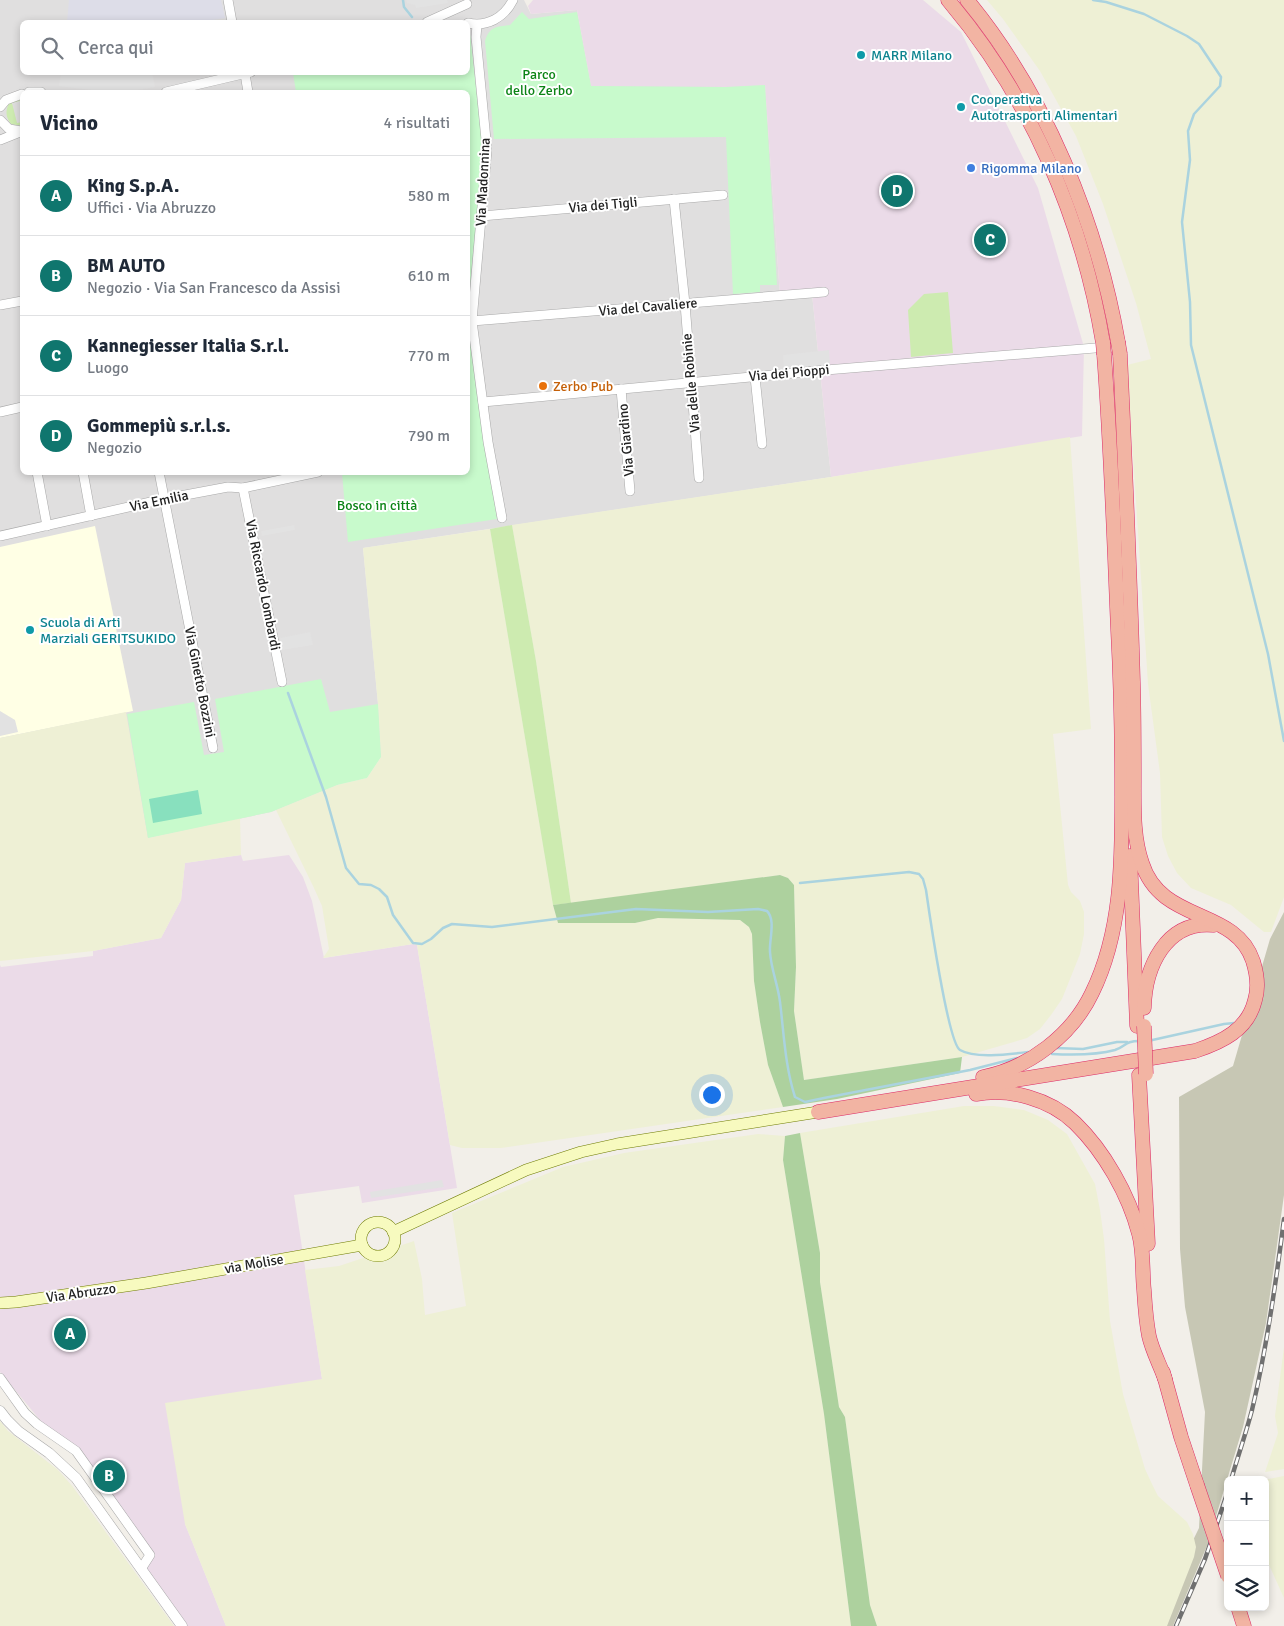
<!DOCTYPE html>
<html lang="it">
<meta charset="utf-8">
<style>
body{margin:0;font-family:Signika,sans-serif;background:#f2f2f3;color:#1f2937}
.controls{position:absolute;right:15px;bottom:15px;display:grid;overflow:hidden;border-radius:8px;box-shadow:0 2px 8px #0003}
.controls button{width:45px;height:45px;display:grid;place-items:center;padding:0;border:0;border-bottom:1px solid #e0e1e3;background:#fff;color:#1f2937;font:25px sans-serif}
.you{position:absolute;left:711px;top:1094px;width:18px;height:18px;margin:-12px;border:4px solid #fff;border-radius:50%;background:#1a73e8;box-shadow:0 0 0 8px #1a73e833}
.badge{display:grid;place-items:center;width:32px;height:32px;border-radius:50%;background:#0f766e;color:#fff;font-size:16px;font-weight:700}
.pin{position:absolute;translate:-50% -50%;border:2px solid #fff;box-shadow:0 1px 5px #0006}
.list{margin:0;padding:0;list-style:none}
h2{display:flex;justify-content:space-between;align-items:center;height:65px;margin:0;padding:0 20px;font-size:21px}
h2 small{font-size:16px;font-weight:400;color:#747a83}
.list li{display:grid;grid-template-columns:32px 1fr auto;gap:15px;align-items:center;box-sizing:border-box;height:80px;padding:0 20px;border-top:1px solid #e0e1e3}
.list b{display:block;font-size:19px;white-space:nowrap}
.list p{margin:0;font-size:16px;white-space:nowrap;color:#747a83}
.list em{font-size:16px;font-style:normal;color:#747a83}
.icon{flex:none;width:28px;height:28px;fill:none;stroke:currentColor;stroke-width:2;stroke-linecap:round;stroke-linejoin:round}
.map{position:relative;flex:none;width:1284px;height:1626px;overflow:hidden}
.search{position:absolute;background:#fff;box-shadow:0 2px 8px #0003;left:20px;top:20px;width:450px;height:55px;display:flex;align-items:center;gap:12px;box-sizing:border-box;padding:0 18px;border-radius:8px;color:#747a83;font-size:19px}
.panel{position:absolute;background:#fff;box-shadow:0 2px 8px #0003;left:20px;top:90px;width:450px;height:385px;border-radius:8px}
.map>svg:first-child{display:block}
.residential{fill:#e0dfdf;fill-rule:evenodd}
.industrial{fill:#ebdbe8}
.education{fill:#ffffe5}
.construction{fill:#c7c7b4}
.farmland{fill:#eef0d5}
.grass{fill:#cdebb0}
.forest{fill:#add19e}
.park{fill:#c8facc}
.pitch{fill:#88e0be}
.parking{fill:#e2e2e2}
.plaza{fill:#dddde8}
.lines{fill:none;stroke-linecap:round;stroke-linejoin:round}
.stream{stroke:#aad3df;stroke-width:2.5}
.minor-casing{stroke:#a9a9a9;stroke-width:10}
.tertiary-casing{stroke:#a9a9a9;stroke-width:11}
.secondary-casing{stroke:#707d05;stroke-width:12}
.trunk-casing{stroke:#dc2a67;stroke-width:15}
.minor{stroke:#fff;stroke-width:9}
.tertiary{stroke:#fff;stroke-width:10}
.secondary{stroke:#f7fabf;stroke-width:11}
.trunk{stroke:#f2b4a3;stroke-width:14}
.rail-casing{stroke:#707070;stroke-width:4.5}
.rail{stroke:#fff;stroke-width:2.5;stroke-dasharray:8;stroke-linecap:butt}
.trunk-bridge-casing{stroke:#dc2a67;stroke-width:15;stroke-linecap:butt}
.trunk-bridge{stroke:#f2b4a3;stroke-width:14}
.culture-dot{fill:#0f9aa8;stroke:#fff;stroke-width:2}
.shop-dot{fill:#3f7fe0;stroke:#fff;stroke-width:2}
.food-dot{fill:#e8710a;stroke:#fff;stroke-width:2}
.labels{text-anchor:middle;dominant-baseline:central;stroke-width:4;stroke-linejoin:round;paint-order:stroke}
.culture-label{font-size:14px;fill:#0d838f;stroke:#fff;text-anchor:start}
.park-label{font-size:14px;fill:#0c8416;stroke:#fff}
.shop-label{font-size:14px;fill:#366cbe;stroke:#fff;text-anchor:start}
.street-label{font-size:14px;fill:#222;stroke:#fff}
.food-label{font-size:14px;fill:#c56008;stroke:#fff;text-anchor:start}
</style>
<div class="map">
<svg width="1284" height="1626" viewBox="0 0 1284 1626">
<rect width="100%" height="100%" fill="#f2efe9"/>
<path class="residential" d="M0 0H524L531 14 577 10 591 86 765 85 780 296 812 294 831 477 363 548 378 704 381 757 337 785 271 812 148 838 0 738ZM22 22H468V72H22ZM22 92H468V472H22Z"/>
<g class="industrial">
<path d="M533 0H923L961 32 1038 188 1084 347 1082 436 831 477 812 294 780 296 765 86 726 87 591 86 577 10 531 14 528 6Z"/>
<path d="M241 855 243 861 289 855 303 877 312 901 324 958 413 944 417 945 457 1188 362 1203 359 1186 294 1195 322 1379 185 1524 226 1626H182L141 1569 150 1555 84 1454 45 1426 0 1372V965L1 967 93 956V951L161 938 181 900 185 863Z"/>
</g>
<path class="education" d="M95 526 133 711 0 738V547Z"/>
<path class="construction" d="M1284 912V1195L1266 1323 1243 1427 1207 1546 1173 1626H1151L1199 1528 1205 1412 1185 1307 1180 1249 1179 1097 1233 1066 1270 939Z"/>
<g class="farmland">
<path d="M987 0H1284V897L1271 932H1264L1231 905 1191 888 1177 873 1168 856 1162 837 1160 773 1148 684 1127 365 1151 359 1136 303 1103 204 1076 136 1040 71 1003 19Z"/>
<path d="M1070 437 1091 729 1053 734 1068 885 1071 892 1080 901 1084 912V934L1080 954 1062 999 1051 1015 1040 1029 1027 1038 962 1057 804 1080 794 1011 796 967 794 885 788 878 780 875 571 903 536 661 512 525 831 477Z"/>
<path d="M490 529 553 905 558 923H635L658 918 740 920 749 927 752 934 754 981 760 1022 768 1065 783 1107 501 1148H462L450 1145 417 945 413 944 323 958 329 949 322 906 314 888 276 810 337 785 367 778 381 757 378 704 363 548Z"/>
<path d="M126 712 148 838 240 818 241 855 185 863 181 900 161 938 93 951 0 961V738Z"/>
<path d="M964 1106H994L1024 1110 1048 1120 1067 1134 1095 1184 1100 1210 1104 1239 1110 1321 1123 1394 1145 1469 1152 1484 1158 1496 1187 1522 1193 1534 1196 1547 1194 1557 1167 1626H877L870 1605 845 1417 839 1407 820 1282V1253L800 1133Z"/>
<path d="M758 1134 785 1136 783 1160 824 1414 851 1626H226L185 1524 165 1403 322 1379 305 1270 339 1266 414 1241 422 1279 425 1315 466 1306 452 1213 563 1167 624 1153Z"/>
<path d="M1284 1347V1469L1265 1472 1278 1433 1275 1416Z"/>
<path d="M0 1421 8 1431 58 1470 73 1487 174 1626H0Z"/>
<path d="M1284 1476V1598L1265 1556V1480H1263Z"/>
</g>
<g class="grass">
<path d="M20 99V101L12 103 17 123 22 122V126L11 124C6 117 5 112 9 103Z"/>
<path d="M948 292 953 353 911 357 908 310 924 294Z"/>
<path d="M512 525 536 661 571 903 553 905 490 529Z"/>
</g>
<g class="forest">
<path d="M780 875 788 878 794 885 796 967 794 1011 804 1080 962 1057 960 1073 837 1099 783 1107 768 1065 760 1022 754 981 752 934 749 927 740 920 658 918 635 923H558L553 905Z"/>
<path d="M800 1133 820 1253V1282L839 1407 845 1417 870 1605 877 1626H851L824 1414 783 1160 785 1136Z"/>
</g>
<g class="park">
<path d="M522 12 529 19 577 12 591 86 726 87 765 85 777 285H760V292L733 294 726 137 494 139 485 41C490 26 496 27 510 25Z"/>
<path d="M468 33 470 34 483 149 468 308V92H296L293 73 468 72Z"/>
<path d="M468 322 497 519 348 542 342 473 468 472Z"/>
<path d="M321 679 330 712 378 704 381 757 367 778 337 785 271 812 148 838 127 714 194 702 204 755 224 752 215 699Z"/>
</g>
<path class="pitch" d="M198 790 202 814 153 823 149 799Z"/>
<g class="parking">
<path d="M406 0H447L448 3 416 8 415 5 407 3Z"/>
<path d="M152 72 155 87 126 92 100 91 59 86 61 73Z"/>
<path d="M829 350 830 365 784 370 783 355Z"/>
<path d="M294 525 295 530 262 536 261 531Z"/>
<path d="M310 632 313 645 282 650 280 638Z"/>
<path d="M0 711 15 720 18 732 0 736Z"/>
<path d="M442 1180 444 1187 371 1198 370 1192Z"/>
</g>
<path class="plaza" d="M69 0H221L225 18 199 22H67Z"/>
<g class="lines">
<g class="stream">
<path d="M403 0 404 7 412 17"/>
<path d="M1093 0 1106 2 1144 14 1187 36 1199 44 1221 77 1220 86 1194 114 1188 131 1190 160 1182 222 1190 302 1191 345 1268 654 1284 741"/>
<path d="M288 693 326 797 346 868 359 884 371 885 379 889 387 897 393 915 413 943 422 944 431 939 443 928 452 924 492 927 636 909 708 912 758 909 767 911C776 920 769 940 770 952 771 969 778 985 780 1002 784 1034 785 1066 795 1097L805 1102 824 1098 970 1070 1017 1058"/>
<path d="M800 883 909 872 919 874 923 879 926 890C929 911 948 1043 960 1050 975 1059 1011 1054 1028 1052"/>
<path d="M1148 1041 1224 1024 1234 1023"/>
<path d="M1055 1048 1083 1049 1117 1042H1127"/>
<path d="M1052 1054C1072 1055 1097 1055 1115 1050 1127 1046 1124 1041 1140 1041"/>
</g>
<defs>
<g id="minor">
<path d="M228 0 232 22"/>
<path d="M427 22 467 4"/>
<path d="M468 23C487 27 504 18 513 0"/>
<path d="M477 25 476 37 487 150 472 321 488 442 502 518"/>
<path d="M245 74 248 92"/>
<path d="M29 92H41"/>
<path d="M166 92 251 72"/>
<path d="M0 107 6 100 22 94"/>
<path d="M0 120 9 129 21 131"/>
<path d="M0 140 20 132"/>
<path d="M674 199 685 304 699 478"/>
<path d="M482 216 723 195"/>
<path d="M0 305 22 301"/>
<path d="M472 321 824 292"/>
<path d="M755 377 762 444"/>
<path d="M621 389 630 491"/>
<path d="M483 402 826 370 1095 348"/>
<path d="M0 412 22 407"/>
<path d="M37 472 47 526"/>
<path d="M83 472 91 516"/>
<path d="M159 472 213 748"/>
<path d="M243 488 282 682"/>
<path d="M0 536 164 499 228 487 243 488 318 472"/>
<path d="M0 1378 25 1413 37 1424 76 1451 150 1555 141 1569"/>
</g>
<path id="tertiary" d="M0 1411 7 1420 18 1431 49 1453 76 1478 182 1626"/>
<g id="secondary">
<circle cx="378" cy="1239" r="17"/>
<path d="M393 1232 526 1170 581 1152 617 1144 818 1112"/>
<path d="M0 1303 16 1302 146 1283 362 1245"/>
</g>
<g id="trunk">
<path d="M948 0C1030 97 1082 217 1103 343"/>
<path d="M967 0C1045 94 1097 222 1118 342"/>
<path d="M1130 856 1137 1026"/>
<path d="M1144 1008C1145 967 1166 920 1214 925"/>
<path d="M1139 1075 1148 1244"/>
<path d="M983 1077C1029 1068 1072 1035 1092 993 1122 932 1122 862 1122 796 1122 740 1121 685 1118 630 1114 538 1111 446 1104 354"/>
<path d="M976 1094C1010 1088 1050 1099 1075 1123 1104 1151 1129 1195 1139 1234 1144 1252 1142 1272 1144 1290 1145 1306 1146 1321 1149 1336 1152 1350 1160 1365 1165 1379"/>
<path d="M818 1112 1195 1051C1222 1042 1248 1030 1255 1000 1259 987 1257 974 1253 961 1235 907 1161 924 1142 863 1133 837 1134 809 1134 781 1134 748 1134 715 1133 682 1130 573 1125 463 1120 354"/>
<path d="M1163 1372 1181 1437 1197 1485"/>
<path d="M1238 1607 1244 1626"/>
</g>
</defs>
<use href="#minor" class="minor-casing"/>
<use href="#tertiary" class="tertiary-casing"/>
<use href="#secondary" class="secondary-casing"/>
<use href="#trunk" class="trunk-casing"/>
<use href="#minor" class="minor"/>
<use href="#tertiary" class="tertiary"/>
<use href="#secondary" class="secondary"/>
<use href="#trunk" class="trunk"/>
<defs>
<g id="rail">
<path d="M1231 1480C1238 1456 1246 1433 1252 1410 1267 1347 1276 1283 1284 1219"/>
<path d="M1176 1626 1205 1559 1228 1491"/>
</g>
</defs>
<use href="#rail" class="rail-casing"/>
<use href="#rail" class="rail"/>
<defs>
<g id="trunk-bridge">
<path d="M1118 342 1120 354"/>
<path d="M1103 343 1104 354"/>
<path d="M1144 1026 1146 1074"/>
<path d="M1197 1485 1228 1576"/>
</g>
</defs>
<use href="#trunk-bridge" class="trunk-bridge-casing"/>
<use href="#trunk-bridge" class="trunk-bridge"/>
</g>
<g class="culture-dot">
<circle cx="861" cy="55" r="5"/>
<circle cx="961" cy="107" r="5"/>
<circle cx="30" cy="630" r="5"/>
</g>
<circle class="shop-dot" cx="971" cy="168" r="5"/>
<circle class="food-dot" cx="543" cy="386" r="5"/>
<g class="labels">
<g class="culture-label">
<text x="871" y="55">MARR Milano</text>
<text x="971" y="99">Cooperativa<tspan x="971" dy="16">Autotrasporti Alimentari</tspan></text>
<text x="40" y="622">Scuola di Arti<tspan x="40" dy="16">Marziali GERITSUKIDO</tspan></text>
</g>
<g class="park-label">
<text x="539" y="74">Parco<tspan x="539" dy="16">dello Zerbo</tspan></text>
<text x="377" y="505">Bosco in città</text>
</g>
<g class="shop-label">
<text x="981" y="168">Rigomma Milano</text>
</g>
<g class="street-label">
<text transform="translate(483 182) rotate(-87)">Via Madonnina</text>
<text transform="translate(603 205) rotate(-5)">Via dei Tigli</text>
<text transform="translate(648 307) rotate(-5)">Via del Cavaliere</text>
<text transform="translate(789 373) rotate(-5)">Via dei Pioppi</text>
<text transform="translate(691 383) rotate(-95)">Via delle Robinie</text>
<text transform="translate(626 440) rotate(-95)">Via Giardino</text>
<text transform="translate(159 501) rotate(-12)">Via Emilia</text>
<text transform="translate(263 585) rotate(79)">Via Riccardo Lombardi</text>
<text transform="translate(200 682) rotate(79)">Via Ginetto Bozzini</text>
<text transform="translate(254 1264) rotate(-10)">via Molise</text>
<text transform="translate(81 1293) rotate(-8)">Via Abruzzo</text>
</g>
<g class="food-label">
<text x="553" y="386">Zerbo Pub</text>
</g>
</g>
</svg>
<div class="controls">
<button>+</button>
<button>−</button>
<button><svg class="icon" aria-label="layers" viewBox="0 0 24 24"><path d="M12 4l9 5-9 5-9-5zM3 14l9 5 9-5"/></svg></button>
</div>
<div class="you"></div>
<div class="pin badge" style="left:70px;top:1334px">A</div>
<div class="pin badge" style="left:109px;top:1476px">B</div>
<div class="pin badge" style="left:990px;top:240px">C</div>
<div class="pin badge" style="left:897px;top:191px">D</div>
<div class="search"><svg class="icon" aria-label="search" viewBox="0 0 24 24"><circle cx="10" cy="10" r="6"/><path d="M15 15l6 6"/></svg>Cerca qui</div>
<section class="panel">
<h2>Vicino<small>4 risultati</small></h2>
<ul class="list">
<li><span class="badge">A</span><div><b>King S.p.A.</b><p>Uffici · Via Abruzzo</p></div><em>580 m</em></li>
<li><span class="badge">B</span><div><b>BM AUTO</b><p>Negozio · Via San Francesco da Assisi</p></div><em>610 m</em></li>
<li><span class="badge">C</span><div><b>Kannegiesser Italia S.r.l.</b><p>Luogo</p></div><em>770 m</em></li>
<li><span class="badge">D</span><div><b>Gommepiù s.r.l.s.</b><p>Negozio</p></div><em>790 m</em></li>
</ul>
</section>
</div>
